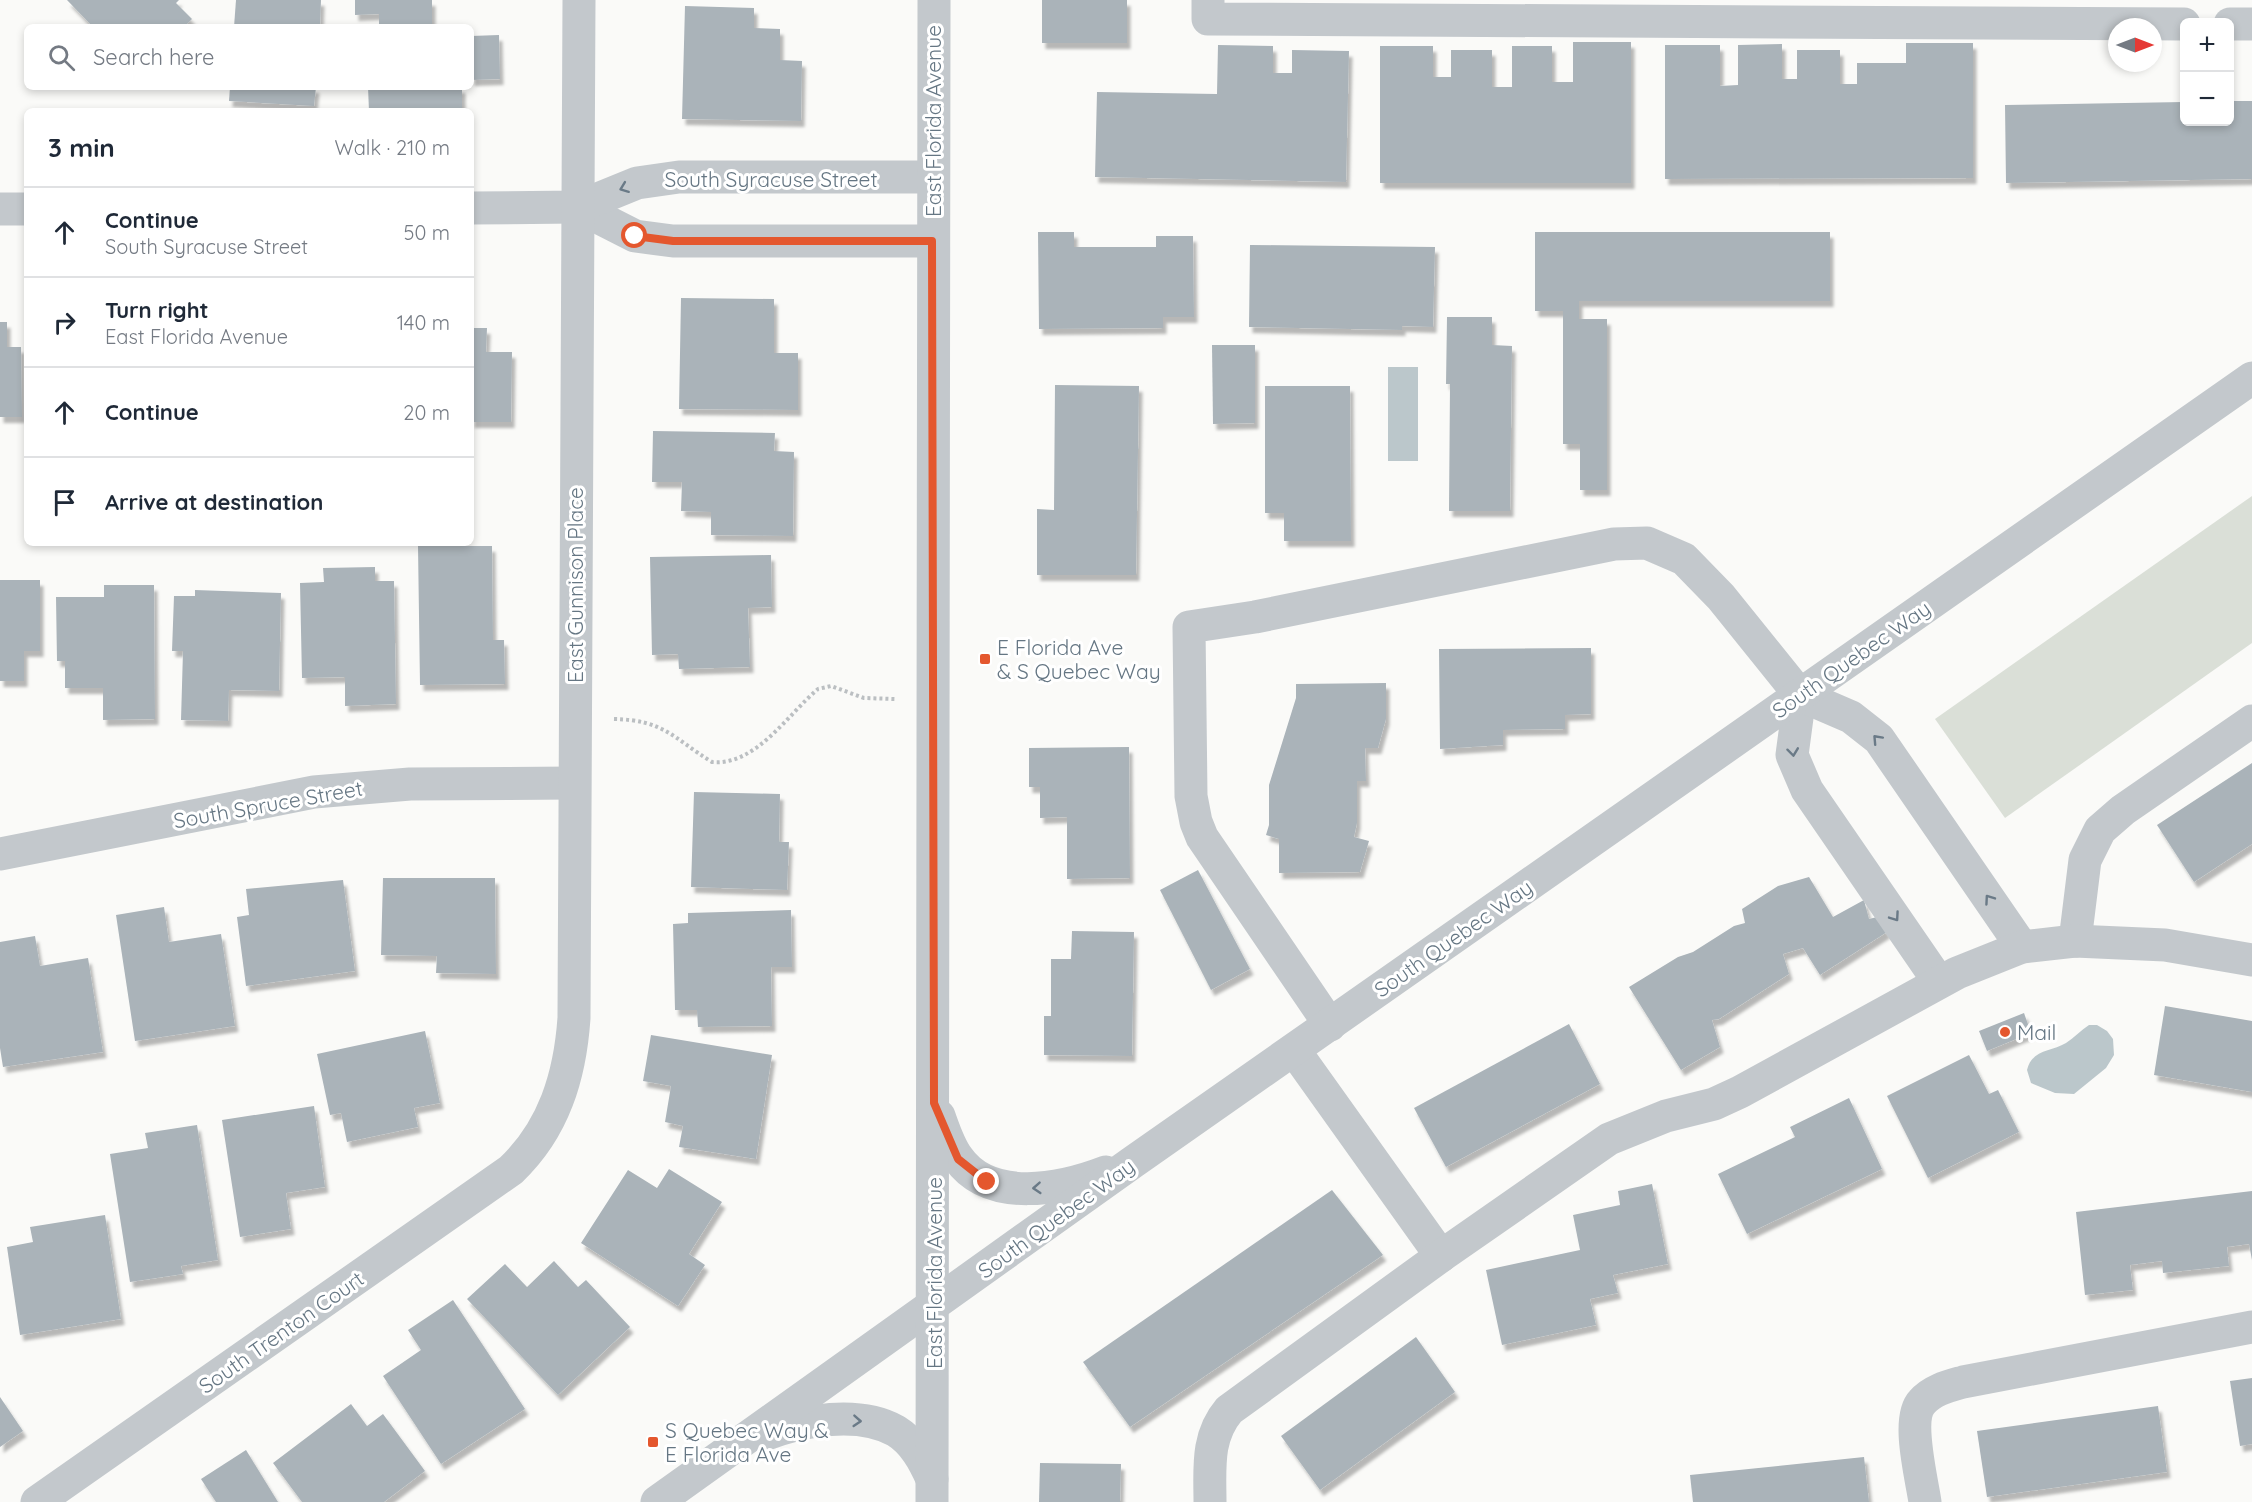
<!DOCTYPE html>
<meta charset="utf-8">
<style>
body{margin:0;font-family:Quicksand,sans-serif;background:#f6f6f7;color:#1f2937}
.controls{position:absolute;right:18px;top:18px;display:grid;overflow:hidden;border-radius:9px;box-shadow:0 3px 9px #0003}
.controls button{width:54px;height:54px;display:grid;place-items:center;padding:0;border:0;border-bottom:2px solid #e0e1e3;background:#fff;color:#1f2937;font:30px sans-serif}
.compass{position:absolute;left:2108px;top:18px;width:54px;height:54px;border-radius:50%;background:#fff;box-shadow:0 3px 9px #0003;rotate:90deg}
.stop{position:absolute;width:18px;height:18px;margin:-14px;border:4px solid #e4572e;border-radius:50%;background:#fff}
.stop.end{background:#e4572e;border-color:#fff;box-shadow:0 2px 6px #0008}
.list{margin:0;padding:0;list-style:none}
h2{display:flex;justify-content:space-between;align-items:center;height:78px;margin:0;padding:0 24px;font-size:26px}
h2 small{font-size:20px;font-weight:400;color:#747a83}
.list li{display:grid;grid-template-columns:39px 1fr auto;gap:18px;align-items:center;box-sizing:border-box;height:90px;padding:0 24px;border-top:2px solid #e0e1e3}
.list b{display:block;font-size:22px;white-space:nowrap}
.list p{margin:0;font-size:20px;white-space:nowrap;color:#747a83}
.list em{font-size:20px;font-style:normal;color:#747a83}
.icon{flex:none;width:33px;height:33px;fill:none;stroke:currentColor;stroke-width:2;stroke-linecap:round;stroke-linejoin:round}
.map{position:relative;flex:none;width:2252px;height:1502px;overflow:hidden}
.search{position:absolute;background:#fff;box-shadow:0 3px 9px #0003;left:24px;top:24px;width:450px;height:66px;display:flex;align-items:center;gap:15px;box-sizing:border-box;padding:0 21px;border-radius:9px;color:#747a83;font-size:22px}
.panel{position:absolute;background:#fff;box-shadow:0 3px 9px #0003;left:24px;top:108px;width:450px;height:438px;border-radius:9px}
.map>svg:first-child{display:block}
.green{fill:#dadfd7}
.water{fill:#bbc7cb}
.building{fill:#aab3b9;filter:url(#shadow)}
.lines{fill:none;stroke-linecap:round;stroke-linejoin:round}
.path{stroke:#bbbfc2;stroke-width:4;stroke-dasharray:3 3;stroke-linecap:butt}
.minor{stroke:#c3c8cc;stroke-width:33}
.oneway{stroke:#6a7a87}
.route{stroke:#e4572e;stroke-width:8}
.poi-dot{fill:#e4572e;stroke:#fff;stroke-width:2}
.labels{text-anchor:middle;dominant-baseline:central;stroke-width:6;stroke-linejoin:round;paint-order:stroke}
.street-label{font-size:21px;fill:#657683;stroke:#fff}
.poi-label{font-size:21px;fill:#657683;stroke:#fff;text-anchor:start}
</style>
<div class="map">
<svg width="2252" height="1502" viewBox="0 0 2252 1502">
<defs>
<filter id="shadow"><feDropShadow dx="3.5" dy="6" stdDeviation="1.5" flood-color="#0004"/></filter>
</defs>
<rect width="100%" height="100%" fill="#fafaf8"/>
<path class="green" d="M2252 496V643L2005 818 1935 719Z"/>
<g class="water">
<rect x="1388" y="367" width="30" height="94"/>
<path d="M2089 1025H2097L2107 1031 2113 1039 2114 1055 2106 1068 2074 1094 2055 1093 2031 1083 2027 1070C2032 1049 2051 1052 2066 1043 2074 1038 2081 1030 2089 1025Z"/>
</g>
<g class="building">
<path d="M67 0H179L176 3 192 19 184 27H93Z"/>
<path d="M236 0H321L320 27H234Z"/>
<path d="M355 0H432V27H379V14L355 15Z"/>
<rect x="1042" y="0" width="85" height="43"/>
<path d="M685 6 754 8V28L780 29V60L802 61 801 121 682 119Z"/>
<path d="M499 35 500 79 471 80V36Z"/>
<path d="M1573 42H1631V183H1380V46H1433V77H1451V50H1492V87H1512V46H1552V82H1573Z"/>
<path d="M1906 43H1973V178L1665 179V45H1720V86L1738 85V45L1782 44V79H1797V50H1840V84H1857V63H1906Z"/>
<path d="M1218 45 1273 46V73H1292V50L1349 51 1346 182 1095 177 1097 92 1217 94Z"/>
<path d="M230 87H316L314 106 229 101Z"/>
<path d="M368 87H462V109L369 111Z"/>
<path d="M2230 101H2252V179L2006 183 2005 105 2184 102V122H2230Z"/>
<path d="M1038 232H1074V247H1156V236H1193L1194 317H1163V328L1039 329Z"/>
<path d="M1535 232H1830V301H1579V319H1607V490H1580V444H1563V311H1535Z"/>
<path d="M1250 245 1435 247 1433 327 1402 326V330L1249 327Z"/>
<path d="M681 298 774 299V353H798V410L679 409Z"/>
<path d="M1447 317H1492V345L1512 346 1510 511H1449L1450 384H1446Z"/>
<path d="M0 322H7V347H21L22 417H0Z"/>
<path d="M471 328H487L486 352H512L511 422H471Z"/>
<path d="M1212 345H1255V423L1213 424Z"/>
<path d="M1055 385 1139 386 1136 575H1037V509L1054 510Z"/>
<path d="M1265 386H1350L1351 541H1284V513H1265Z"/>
<path d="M653 431 775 433 774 451 794 452 793 536 711 535V512L681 511 682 482H652Z"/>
<path d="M418 546H492L493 640H504L505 684 420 685Z"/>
<path d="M771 555 772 607 748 608 750 667 679 669 678 654 652 655 650 557Z"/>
<path d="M375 567V581H394L396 704 345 706V677L302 678 300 583 324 582 323 568Z"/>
<path d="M0 580H40V651H24V681H0Z"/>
<path d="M104 585H154L155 719 103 720V688H65V661H57L56 597H104Z"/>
<path d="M195 590 281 593 279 691 229 690 228 721 181 720 183 651H172L174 596H195Z"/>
<path d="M1591 648V714L1565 715V729L1503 730V745L1440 749 1439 649Z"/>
<path d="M1386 683V719L1378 748H1365L1366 781H1357V823L1354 837 1369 841 1360 872 1279 873V839L1266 835 1269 825V785L1296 698V684Z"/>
<path d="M1129 747 1130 878 1067 879V817L1040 818V787H1029V748Z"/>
<path d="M2252 763V844L2194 882 2157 825Z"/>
<path d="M694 792 780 794 779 842H789L787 890 691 887Z"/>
<path d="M1198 870 1250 969 1211 990 1160 890Z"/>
<path d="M1809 877 1833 917 1864 900 1869 919 1877 917 1887 932 1820 975 1803 948 1783 954 1789 974 1719 1019 1712 1020 1720 1047 1681 1070 1629 987 1678 957 1693 952 1734 926 1745 923 1742 909 1778 886Z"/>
<path d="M383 878H495L496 974 436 973 437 956 381 955Z"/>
<path d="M343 880 355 971 246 986 237 917 249 915 246 889Z"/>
<path d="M164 907 169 942 221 934 235 1026 135 1041 116 915Z"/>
<path d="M791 910 792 967H771L772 1026 698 1027 697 1010H675L673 924 688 923V913Z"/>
<path d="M1072 931 1134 932 1132 1056 1044 1055V1016H1051V959H1071Z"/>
<path d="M35 936 40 966 88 958 103 1052 3 1067 0 1048V942Z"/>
<path d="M2165 1006 2252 1021V1092L2154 1075Z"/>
<path d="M2024 1013 2031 1033 1987 1051 1979 1031Z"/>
<path d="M1569 1024 1600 1084 1446 1167 1414 1108Z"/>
<path d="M425 1031 440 1103 414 1108 418 1127 347 1142 341 1113 330 1115 317 1054Z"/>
<path d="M651 1035 772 1055 756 1159 679 1147 683 1126 665 1122 671 1086 643 1081Z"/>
<path d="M1969 1055 1989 1094 1998 1090 2019 1132 1928 1178 1887 1096Z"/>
<path d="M1849 1098 1882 1169 1747 1234 1718 1174 1795 1137 1790 1127Z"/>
<path d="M314 1106 325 1187 286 1193 291 1229 240 1237 222 1120Z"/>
<path d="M197 1125 218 1260 181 1266 183 1274 130 1282 110 1154 148 1148 145 1133Z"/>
<path d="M669 1169 722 1202 689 1254 705 1265 678 1306 581 1243 628 1170 657 1188Z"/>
<path d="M1652 1184 1668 1264 1613 1275 1618 1293 1590 1299 1596 1325 1502 1345 1486 1270 1580 1250 1573 1215 1620 1205 1618 1191Z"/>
<path d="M1332 1190 1383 1255 1130 1427 1083 1362Z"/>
<path d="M2252 1191V1260L2249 1244 2227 1247 2229 1266 2163 1273 2162 1261 2130 1265 2133 1290 2085 1295 2076 1212Z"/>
<path d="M105 1215 121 1319 20 1335 7 1247 33 1242 30 1227Z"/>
<path d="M554 1261 578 1287 586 1280 630 1327 558 1395 467 1299 505 1264 527 1287Z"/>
<path d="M453 1300 525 1409 441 1464 383 1376 421 1350 408 1330Z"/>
<path d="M1416 1337 1455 1392 1320 1490 1281 1436Z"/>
<path d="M2252 1378V1444L2240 1446 2230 1381Z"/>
<path d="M0 1397 23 1431 0 1447Z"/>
<path d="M351 1404 367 1426 383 1414 425 1471 384 1502H302L273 1463Z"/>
<path d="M2158 1406 2167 1472 1987 1497 1977 1431Z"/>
<path d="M246 1450 278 1502H216L201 1479Z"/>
<path d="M1864 1457 1869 1502H1693L1690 1475Z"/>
<path d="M1040 1463 1121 1464 1120 1502H1039Z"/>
</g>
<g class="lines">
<path class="path" d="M614 719C664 720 673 738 712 762 756 766 788 714 818 689L831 686 864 698 895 699"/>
<g class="minor">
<path d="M1208 0V19L2184 24"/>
<path d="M2230 24H2252"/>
<path d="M578 207 635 236 673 241H932"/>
<path d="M471 208 578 207 637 183 679 177H933"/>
<path d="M0 209H27"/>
<path d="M1800 695 1792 755 1807 790 1939 982"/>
<path d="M0 854 314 792 410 784 574 783"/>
<path d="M2075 941 2085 860 2100 830 2123 810 2252 721"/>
<path d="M1330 1025 1202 837 1196 822 1191 796 1189 627 1255 617 1614 544 1647 543 1684 559 1721 597 1800 695 1851 717 1879 739 2022 947"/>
<path d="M1294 1050 1441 1256"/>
<path d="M939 1116C944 1130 949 1146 958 1158 990 1204 1062 1189 1106 1172"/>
<path d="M764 1435C802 1420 859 1410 896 1431 914 1442 924 1461 932 1479"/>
<path d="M37 1502 511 1170C554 1129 570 1076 574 1018L579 0"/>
<path d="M657 1502 1133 1162 2252 378"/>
<path d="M932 1502 934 0"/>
<path d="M1210 1502C1210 1469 1206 1437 1229 1410L1441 1256 1609 1139 1666 1116 1714 1104 1740 1092 1957 973 2022 947 2075 941 2165 945 2252 960"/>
<path d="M1925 1502C1922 1480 1906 1419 1922 1402 1932 1390 1949 1386 1963 1382L2252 1327"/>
</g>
</g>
<defs><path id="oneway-chevron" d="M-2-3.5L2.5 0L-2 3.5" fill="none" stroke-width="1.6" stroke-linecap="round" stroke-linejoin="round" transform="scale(1.5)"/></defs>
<g class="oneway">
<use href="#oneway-chevron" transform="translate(624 188) rotate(159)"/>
<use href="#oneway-chevron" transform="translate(1877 739) rotate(-133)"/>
<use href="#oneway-chevron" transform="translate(1793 752) rotate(83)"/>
<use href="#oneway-chevron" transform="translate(1989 899) rotate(-125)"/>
<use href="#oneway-chevron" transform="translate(1895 917) rotate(55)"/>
<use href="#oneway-chevron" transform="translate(1037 1188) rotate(176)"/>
<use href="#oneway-chevron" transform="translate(857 1421) rotate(4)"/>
</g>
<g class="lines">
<path class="route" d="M635 236 673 241H932L934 1103 958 1159 987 1182"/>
</g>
<g class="poi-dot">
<rect x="979" y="653" width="12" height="12" rx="3"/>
<circle cx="2005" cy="1032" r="6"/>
<rect x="647" y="1436" width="12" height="12" rx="3"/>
</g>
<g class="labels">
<g class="street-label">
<text transform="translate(933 121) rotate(-90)">East Florida Avenue</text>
<text x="771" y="179">South Syracuse Street</text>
<text transform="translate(575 585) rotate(-90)">East Gunnison Place</text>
<text transform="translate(1851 659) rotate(-35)">South Quebec Way</text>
<text transform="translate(268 804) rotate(-10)">South Spruce Street</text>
<text transform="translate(1453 938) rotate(-35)">South Quebec Way</text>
<text transform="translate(1056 1218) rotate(-36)">South Quebec Way</text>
<text transform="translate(934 1273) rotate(-90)">East Florida Avenue</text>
<text transform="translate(281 1332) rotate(-35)">South Trenton Court</text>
</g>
<g class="poi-label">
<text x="997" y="647">E Florida Ave<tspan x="997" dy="24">&amp; S Quebec Way</tspan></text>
<text x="2017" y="1032">Mail</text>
<text x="665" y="1430">S Quebec Way &amp;<tspan x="665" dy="24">E Florida Ave</tspan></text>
</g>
</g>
</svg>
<div class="controls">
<button>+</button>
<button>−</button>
</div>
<svg class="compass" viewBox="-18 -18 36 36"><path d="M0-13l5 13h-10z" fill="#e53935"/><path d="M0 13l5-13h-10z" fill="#747a83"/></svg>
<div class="stop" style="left:635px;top:236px"></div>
<div class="stop end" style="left:987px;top:1182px"></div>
<div class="search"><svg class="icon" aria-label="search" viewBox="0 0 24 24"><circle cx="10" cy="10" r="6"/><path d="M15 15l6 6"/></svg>Search here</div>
<section class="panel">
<h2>3 min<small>Walk · 210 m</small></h2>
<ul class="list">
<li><svg class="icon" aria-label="ahead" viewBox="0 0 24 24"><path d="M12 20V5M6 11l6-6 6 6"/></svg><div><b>Continue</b><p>South Syracuse Street</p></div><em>50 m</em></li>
<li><svg class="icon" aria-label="right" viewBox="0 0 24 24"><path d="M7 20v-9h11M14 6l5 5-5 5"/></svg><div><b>Turn right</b><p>East Florida Avenue</p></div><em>140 m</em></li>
<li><svg class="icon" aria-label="ahead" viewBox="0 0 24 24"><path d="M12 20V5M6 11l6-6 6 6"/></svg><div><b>Continue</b></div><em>20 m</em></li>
<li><svg class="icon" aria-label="arrive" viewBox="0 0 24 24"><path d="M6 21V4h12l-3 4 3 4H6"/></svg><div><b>Arrive at destination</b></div></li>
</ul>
</section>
</div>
